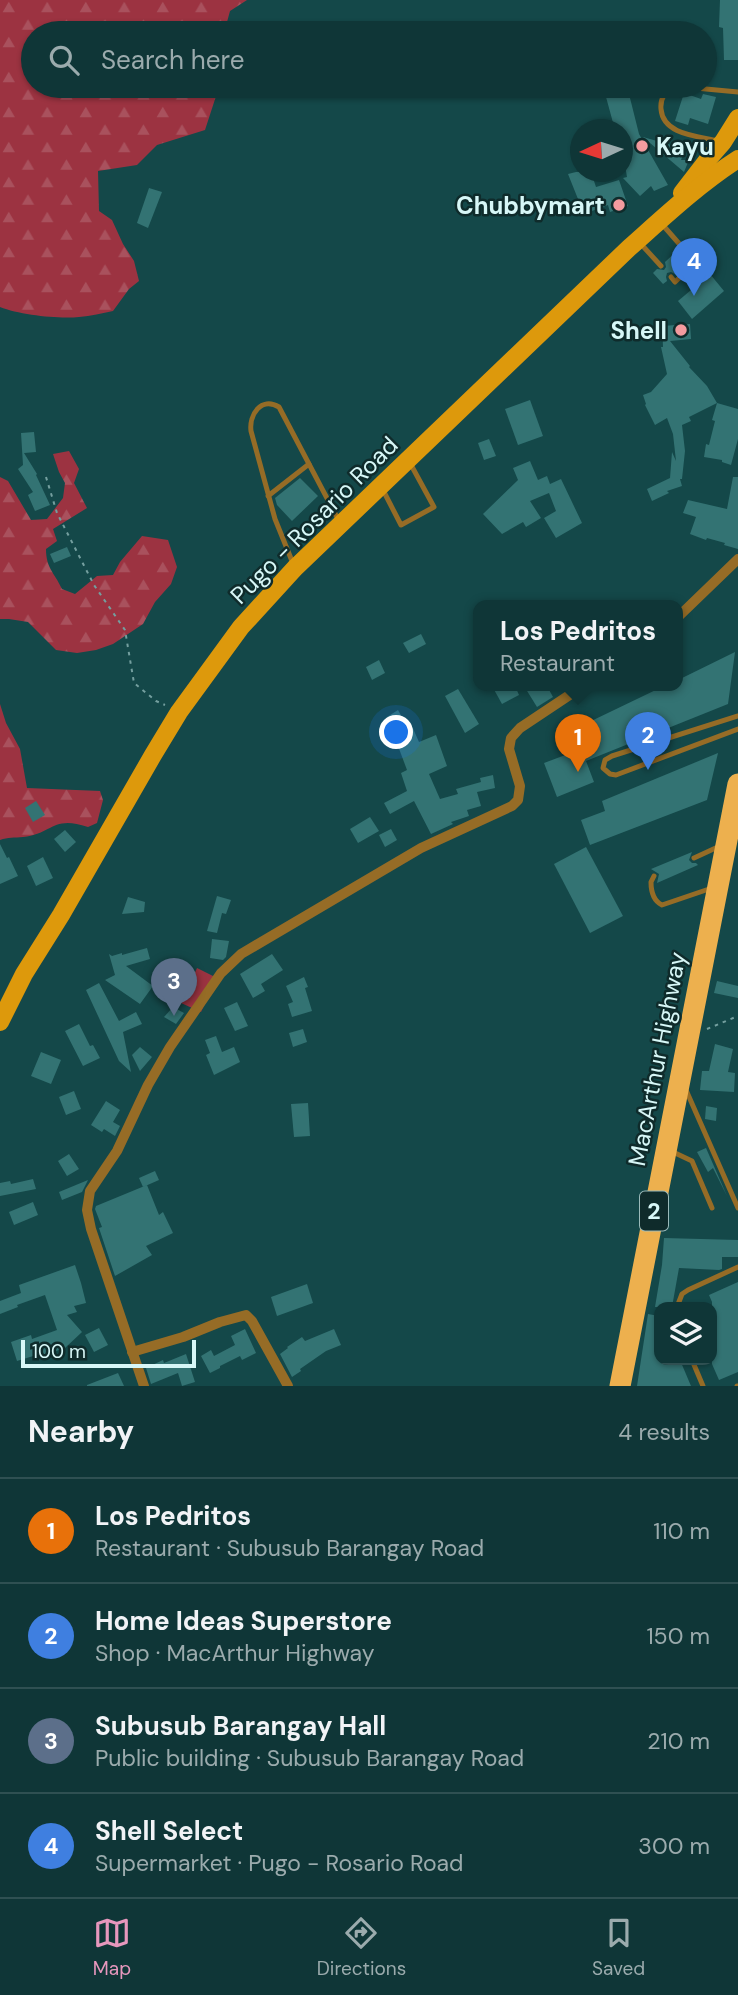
<!DOCTYPE html>
<meta charset="utf-8">
<style>
body{margin:0;font-family:"DM Sans",sans-serif;background:#183e3f;color:#f1f3f6}
.controls{position:absolute;right:21px;bottom:21px;display:grid;overflow:hidden;border-radius:14px;box-shadow:0 2px 5px #0004}
.controls button{width:63px;height:63px;display:grid;place-items:center;padding:0;border:0;border-bottom:2px solid #2f5052;background:#0f3637;color:#f1f3f6;font:35px sans-serif}
.compass{position:absolute;left:570px;top:119px;width:63px;height:63px;border-radius:50%;background:#0f3637;box-shadow:0 2px 5px #0004;rotate:266deg}
.scale{position:absolute;left:21px;bottom:18px;width:175px;box-sizing:border-box;padding-left:7px;border:4px solid #d7f7f7;border-top:0;font-size:19px;line-height:24px;white-space:nowrap;color:#d7f7f7;-webkit-text-stroke:5px #0f2b2b;paint-order:stroke}
.you{position:absolute;left:397px;top:733px;width:24px;height:24px;margin:-18px;border:5px solid #fff;border-radius:50%;background:#1a73e8;box-shadow:0 0 0 10px #1a73e833}
.badge{display:grid;place-items:center;width:46px;height:46px;border-radius:50%;background:#e797bd;color:#fff;font-size:23px;font-weight:700}
.pin{position:absolute;translate:-50% -58px;filter:drop-shadow(0 2px 4px #0008)}
.pin::after{content:'';position:absolute;top:37px;width:24px;height:21px;background:inherit;clip-path:polygon(0 0,100% 0,50% 100%)}
.popup{position:absolute;left:473px;top:600px;width:210px;height:91px;box-sizing:border-box;display:grid;place-content:center;border-radius:14px;background:#0f3637;filter:drop-shadow(0 2px 5px #0005);font-size:23px;white-space:nowrap;color:#9babad}
.popup b{font-size:26px;color:#f1f3f6}
.popup::after{content:'';position:absolute;left:50%;top:100%;margin-left:-14px;border:14px solid transparent;border-top-color:#0f3637}
.list{margin:0;padding:0;list-style:none}
h2{display:flex;justify-content:space-between;align-items:center;height:91px;margin:0;padding:0 28px;font-size:30px}
h2 small{font-size:23px;font-weight:400;color:#9babad}
.list li{display:grid;grid-template-columns:46px 1fr auto;gap:21px;align-items:center;box-sizing:border-box;height:105px;padding:0 28px;border-top:2px solid #2f5052}
.list b{display:block;font-size:26px;white-space:nowrap}
.list p{margin:0;font-size:23px;white-space:nowrap;color:#9babad}
.list em{font-size:23px;font-style:normal;color:#9babad}
.icon{flex:none;width:38px;height:38px;fill:none;stroke:currentColor;stroke-width:2;stroke-linecap:round;stroke-linejoin:round}
.map{position:relative;flex:none;width:738px;height:1386px;overflow:hidden}
.search{position:absolute;background:#0f3637;box-shadow:0 2px 5px #0004;left:21px;right:21px;top:21px;height:77px;display:flex;align-items:center;gap:18px;box-sizing:border-box;padding:0 24px;border-radius:38px;color:#9babad;font-size:26px}
.sheet{height:511px;background:#0f3637}
nav{display:flex;justify-content:space-around;align-items:center;box-sizing:border-box;height:98px;border-top:2px solid #2f5052;background:#0f3637;font-size:19px;color:#9babad}
nav a{display:grid;justify-items:center;gap:4px}
nav .on{color:#e797bd}
.map>svg:first-child{display:block}
.grass{fill:#9c3341}
.forest{fill:url(#forest-firs)}
.building{fill:#337373}
.lines{fill:none;stroke-linecap:round;stroke-linejoin:round}
.path{stroke:#749f9f;stroke-width:2;stroke-dasharray:3.5 5;stroke-linecap:butt}
.lane{stroke:#966c26;stroke-width:5}
.street{stroke:#966c26;stroke-width:10}
.primary{stroke:#dd990c;stroke-width:18}
.highway{stroke:#edb04e;stroke-width:21}
.poi-dot{fill:#f49b9f;stroke:#0f2b2b;stroke-width:2.5}
.labels{text-anchor:middle;dominant-baseline:central;stroke-width:5;stroke-linejoin:round;paint-order:stroke}
.shield{fill:#0f2b2b;stroke:#9bbaba;stroke-width:2}
.shield-label{font-size:23px;font-weight:bold;fill:#d7f7f7}
.poi-label{font-size:24px;font-weight:bold;fill:#d7f7f7;stroke:#0f2b2b;text-anchor:end}
.street-label{font-size:24px;fill:#d7f7f7;stroke:#0f2b2b}
</style>
<div class="map">
<svg width="738" height="1386" viewBox="0 0 738 1386">
<defs>
<pattern id="forest-firs" width="22" height="20" patternUnits="userSpaceOnUse" patternTransform="scale(1.75)"><rect width="22" height="20" fill="#9c3341"/><path d="M5 1l3.5 6h-7zM16 11l3.5 6h-7z" fill="#a9515d"/></pattern>
</defs>
<rect width="100%" height="100%" fill="#144849"/>
<path class="grass" d="M197 968 217 978 201 1012 181 1003Z"/>
<g class="forest">
<path d="M0 0H247L230 11 224 33H33V86H217V93L205 130 157 145 137 165 98 171 99 211 112 220 123 244 134 261 139 281 129 289 113 311C102 313 91 316 79 317 58 319 20 315 0 307Z"/>
<path d="M69 451 79 469 74 483 87 508 53 529 57 541 46 549C46 568 54 572 62 589L75 594 97 576 113 575 120 562 142 536 168 540 177 567 171 584 155 602 143 624 113 644 96 650 77 653 56 650 28 622 9 619H0V477L8 481 31 520 47 519 63 498 65 483 59 472 53 454Z"/>
<path d="M0 704 6 723 20 749 27 788 100 791 103 800 97 823 88 827C52 815 53 834 23 837 14 838 8 837 0 840Z"/>
</g>
<g class="building">
<path d="M720 0H738V60H724L723 28 719 27Z"/>
<path d="M603 86H627L639 134 668 185 654 191 651 186 640 196 623 178 627 177 622 148V130H615Z"/>
<path d="M684 93 701 99 703 94 716 97 708 124 690 118 688 125 675 121Z"/>
<path d="M643 137 685 149 681 160H689L684 172Z"/>
<path d="M576 172H591L596 187 619 180 628 206 610 212 608 205 584 214 568 174Z"/>
<path d="M149 188 162 192 148 228 137 223Z"/>
<path d="M690 239 701 251 696 255 693 253 689 254 687 257 688 262 675 274 671 272 667 273 666 277 667 281 663 284 653 273 657 269 664 270 666 267 665 262 678 250 682 252 686 250V243Z"/>
<path d="M710 274 724 291 692 319 678 301Z"/>
<path d="M690 324 691 339 670 341 690 366 689 367 707 386 717 403 689 417 691 421 682 425 685 451 682 479H680L682 486 667 491 669 493 652 501 647 489 670 478 672 452 676 461 673 434 667 418 655 425 645 405 646 404 643 395 651 392 667 374 661 347H663L662 326Z"/>
<path d="M530 400 543 436 518 445 505 409Z"/>
<path d="M717 403 738 409V439L731 465 722 462V460L704 457 706 444 709 445 715 421 712 420Z"/>
<path d="M34 432 36 452 24 453 37 474 36 475 50 505 35 511 28 495 33 492 18 469 23 465 21 433Z"/>
<path d="M489 439 496 456 484 460 478 443Z"/>
<path d="M530 461 538 480 547 476 550 484 561 479 582 523 556 538 544 518 556 511 549 493 530 501 541 518 526 527 523 522 502 534 483 514 518 480 513 468Z"/>
<path d="M733 477H738V549L724 545 725 543 707 538 706 540 690 534 696 517 683 513 688 500 727 509Z"/>
<path d="M300 478 318 496 292 521 277 505 275 498Z"/>
<path d="M67 547 71 556 54 563 50 554Z"/>
<path d="M421 634 426 644 409 653 403 643Z"/>
<path d="M735 652 728 704 586 761 594 782 557 797 544 763 592 745 585 724 664 686H678V680Z"/>
<path d="M379 660 385 673 372 680 366 667Z"/>
<path d="M492 686H515L519 695 502 704Z"/>
<path d="M524 686H547L553 697 537 707Z"/>
<path d="M458 689 479 724 465 733 445 696Z"/>
<path d="M398 710 407 726 411 724 419 742 436 735 447 766 429 774 440 799 458 794 456 789 481 782 480 778 493 775 495 788 477 792 481 806 467 810 469 816 451 822 453 824 431 834 414 801 390 814 384 803 407 791 401 773 407 770 398 746 395 747 389 734 396 731 387 717Z"/>
<path d="M718 753 707 800 590 845 581 820 605 811 602 801Z"/>
<path d="M36 801 45 815 33 822 25 808Z"/>
<path d="M370 817 379 831 358 843 350 829Z"/>
<path d="M391 829 397 840 385 847 379 835Z"/>
<path d="M65 830 76 842 65 852 54 839Z"/>
<path d="M0 844 7 858 9 857 18 876 0 884Z"/>
<path d="M586 847 623 916 590 933 554 864Z"/>
<path d="M692 852 689 860 692 863H696L698 865 657 883 659 874 651 869Z"/>
<path d="M43 857 53 878 36 886 27 866Z"/>
<path d="M217 896 231 900 226 914 222 913 217 933 207 931Z"/>
<path d="M128 897 145 902 144 912 122 914Z"/>
<path d="M212 939 229 941 226 957 223 960 210 958Z"/>
<path d="M147 948 150 959 126 966 153 986 140 1004 105 980 115 975 109 954 112 956 122 953V955Z"/>
<path d="M272 954 283 970 261 984 265 991 253 998 240 974Z"/>
<path d="M304 977 308 987 305 988 312 1011 292 1017 288 1004 293 1002 286 986Z"/>
<path d="M717 981 738 986V998L714 993Z"/>
<path d="M99 983 119 1021 136 1012 142 1024 123 1032 131 1072 119 1061 86 990Z"/>
<path d="M237 1002 248 1026 235 1031 224 1008Z"/>
<path d="M173 1007 184 1013 176 1024 164 1017Z"/>
<path d="M79 1024 90 1046 93 1045 100 1058 83 1066 65 1031Z"/>
<path d="M303 1029 307 1042 293 1047 289 1033Z"/>
<path d="M216 1036 222 1052 234 1047 240 1062 214 1075 206 1055 210 1053 205 1040Z"/>
<path d="M715 1044 733 1049 728 1072 735 1073 734 1092 700 1090 702 1071H709Z"/>
<path d="M140 1047 152 1057 140 1071 132 1055Z"/>
<path d="M41 1052 61 1060 51 1084 31 1076Z"/>
<path d="M74 1091 81 1109 66 1115 59 1097Z"/>
<path d="M106 1101 120 1110 113 1122 120 1126 115 1136 104 1129 102 1132 91 1125Z"/>
<path d="M308 1103 310 1136 294 1137 291 1104Z"/>
<path d="M706 1106 717 1108 716 1121 705 1119Z"/>
<path d="M706 1148 727 1196 713 1168 708 1172 697 1152Z"/>
<path d="M69 1154 79 1169 67 1176 58 1161Z"/>
<path d="M155 1171 159 1180 143 1187 139 1178Z"/>
<path d="M33 1179 36 1189 0 1196V1183L10 1181 11 1184Z"/>
<path d="M88 1180 82 1192 62 1200 59 1192Z"/>
<path d="M147 1185 159 1215 163 1212 173 1233 146 1246 152 1255 115 1276 99 1228 102 1227 95 1209 96 1206Z"/>
<path d="M33 1202 38 1215 14 1225 9 1212Z"/>
<path d="M664 1238 738 1240V1257H722V1269L719 1270 679 1268 672 1307H655L662 1265Z"/>
<path d="M75 1265 81 1283 86 1303 74 1306 77 1312 67 1315 82 1332 65 1348 44 1355 43 1353 17 1361 11 1342 31 1335 32 1339 57 1330 45 1295 17 1305 18 1307 0 1314V1301L21 1293 19 1285Z"/>
<path d="M738 1282V1372L719 1380 712 1364V1302L709 1295Z"/>
<path d="M307 1284 313 1303 277 1316 271 1297Z"/>
<path d="M648 1314 659 1316V1360H680L691 1386H637Z"/>
<path d="M99 1328 108 1345 94 1352 85 1335Z"/>
<path d="M245 1329 256 1353 242 1360 240 1356 220 1366V1368L210 1373 201 1356 211 1350 214 1356 235 1345 231 1336Z"/>
<path d="M334 1329 341 1345 326 1351 300 1369 301 1371 292 1377 280 1354 288 1348 287 1347 302 1337 305 1341Z"/>
<path d="M186 1354 195 1382 182 1386 178 1373 151 1384 146 1368 163 1360 164 1363Z"/>
<path d="M118 1373 124 1386H87V1385Z"/>
</g>
<g class="lines">
<g class="path">
<path d="M46 477 57 513 94 585 125 630 134 683 156 701 165 705"/>
<path d="M707 1029 738 1016"/>
</g>
<g class="lane">
<path d="M719 141C698 136 663 135 661 109 660 98 665 92 674 86L738 92"/>
<path d="M661 223 682 247"/>
<path d="M640 243 661 266"/>
<path d="M671 277 675 282 696 262 692 258"/>
<path d="M383 490 401 525 434 507 410 463"/>
<path d="M268 496 309 464"/>
<path d="M294 566 275 519 251 431C249 415 261 396 279 407L339 521"/>
<path d="M738 716 612 756 605 760 603 768 610 774 616 775 738 729"/>
<path d="M694 858 720 846"/>
<path d="M654 876 651 882C651 892 654 901 662 905L712 888"/>
<path d="M686 1090 738 1208"/>
<path d="M673 1152 692 1161 712 1208"/>
<path d="M677 1307 682 1294 688 1290 738 1267"/>
<path d="M692 1360 703 1386"/>
<path d="M737 1386H738"/>
</g>
<g class="street">
<path d="M678 617 738 559"/>
<path d="M132 1352 183 1337 220 1322 246 1315 252 1321 288 1386"/>
<path d="M144 1386 91 1229 87 1210 90 1191 117 1151 148 1085 170 1047 221 973 241 954 421 848 512 806 518 800 520 786 509 749 511 738 520 728 583 686"/>
</g>
<g class="primary">
<path d="M682 193 709 158 723 142 738 118"/>
<path d="M0 1022 24 974 61 915 153 755 179 712 241 627 295 568 629 248C664 217 699 184 738 159"/>
</g>
<path class="highway" d="M620 1386 738 784"/>
</g>
<g class="poi-dot">
<circle cx="642" cy="146" r="7"/>
<circle cx="619" cy="205" r="7"/>
<circle cx="681" cy="330" r="7"/>
</g>
<g class="labels">
<rect class="shield" x="640" y="1191.5" width="28" height="39" rx="5"/>
<g class="shield-label">
<text x="654" y="1211">2</text>
</g>
<g class="poi-label">
<text x="656" y="146" text-anchor="start">Kayu</text>
<text x="605" y="205">Chubbymart</text>
<text x="667" y="330">Shell</text>
</g>
<g class="street-label">
<text transform="translate(314 520) rotate(-45)">Pugo - Rosario Road</text>
<text transform="translate(657 1059) rotate(-79)">MacArthur Highway</text>
</g>
</g>
</svg>
<div class="controls">
<button><svg class="icon" aria-label="layers" viewBox="0 0 24 24"><path d="M12 4l9 5-9 5-9-5zM3 14l9 5 9-5"/></svg></button>
</div>
<svg class="compass" viewBox="-18 -18 36 36"><path d="M0-13l5 13h-10z" fill="#e53935"/><path d="M0 13l5-13h-10z" fill="#9babad"/></svg>
<div class="scale">100 m</div>
<div class="you"></div>
<div class="pin badge" style="left:578px;top:772px;background:#e8710a">1</div>
<div class="popup"><b>Los Pedritos</b>Restaurant</div>
<div class="pin badge" style="left:648px;top:770px;background:#3f7fe0">2</div>
<div class="pin badge" style="left:174px;top:1016px;background:#5c6f8a">3</div>
<div class="pin badge" style="left:694px;top:296px;background:#3f7fe0">4</div>
<div class="search"><svg class="icon" aria-label="search" viewBox="0 0 24 24"><circle cx="10" cy="10" r="6"/><path d="M15 15l6 6"/></svg>Search here</div>
</div>
<section class="sheet">
<h2>Nearby<small>4 results</small></h2>
<ul class="list">
<li><span class="badge" style="background:#e8710a">1</span><div><b>Los Pedritos</b><p>Restaurant · Subusub Barangay Road</p></div><em>110 m</em></li>
<li><span class="badge" style="background:#3f7fe0">2</span><div><b>Home Ideas Superstore</b><p>Shop · MacArthur Highway</p></div><em>150 m</em></li>
<li><span class="badge" style="background:#5c6f8a">3</span><div><b>Subusub Barangay Hall</b><p>Public building · Subusub Barangay Road</p></div><em>210 m</em></li>
<li><span class="badge" style="background:#3f7fe0">4</span><div><b>Shell Select</b><p>Supermarket · Pugo - Rosario Road</p></div><em>300 m</em></li>
</ul>
</section>
<nav>
<a class="on"><svg class="icon" aria-label="map" viewBox="0 0 24 24"><path d="M3 6l6-2 6 2 6-2v14l-6 2-6-2-6 2zM9 4v14M15 6v14"/></svg>Map</a>
<a><svg class="icon" aria-label="directions" viewBox="0 0 24 24"><path d="M12 3l9 9-9 9-9-9zM9 14v-3h6M13 9l2 2-2 2"/></svg>Directions</a>
<a><svg class="icon" aria-label="saved" viewBox="0 0 24 24"><path d="M7 4h10v16l-5-4-5 4z"/></svg>Saved</a>
</nav>
